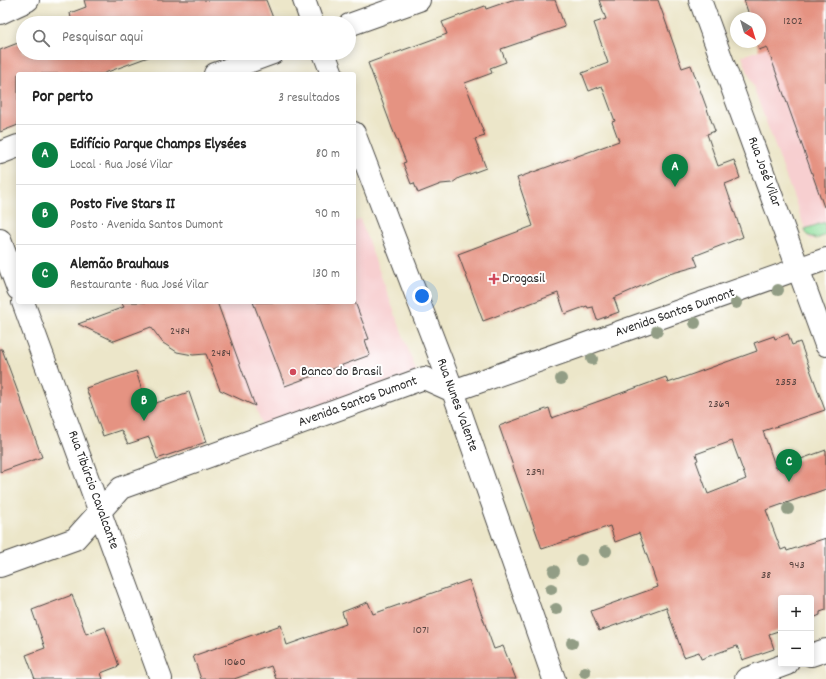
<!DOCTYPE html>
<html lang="pt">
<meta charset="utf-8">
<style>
body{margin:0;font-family:Dekko,sans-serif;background:#f2f2f2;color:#222}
.controls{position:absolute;right:12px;bottom:12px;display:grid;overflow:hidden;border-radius:4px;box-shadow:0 2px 10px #0003}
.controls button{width:36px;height:36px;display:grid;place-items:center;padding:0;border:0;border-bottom:1px solid #e0e0e0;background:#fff;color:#222;font:20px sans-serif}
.compass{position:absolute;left:730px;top:12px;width:36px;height:36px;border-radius:50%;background:#fff;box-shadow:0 2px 10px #0003;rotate:142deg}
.you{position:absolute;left:422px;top:296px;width:14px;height:14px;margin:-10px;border:3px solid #fff;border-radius:50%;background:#1a73e8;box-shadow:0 0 0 6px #1a73e833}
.badge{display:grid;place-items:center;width:26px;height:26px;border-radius:50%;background:#0b8043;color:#fff;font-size:13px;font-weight:700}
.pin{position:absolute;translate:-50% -33px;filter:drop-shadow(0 1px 2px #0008)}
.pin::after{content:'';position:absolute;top:21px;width:14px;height:12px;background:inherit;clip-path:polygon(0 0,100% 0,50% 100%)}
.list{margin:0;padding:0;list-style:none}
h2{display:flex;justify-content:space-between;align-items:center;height:52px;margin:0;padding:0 16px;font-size:17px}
h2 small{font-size:13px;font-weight:400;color:#767676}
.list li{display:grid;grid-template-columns:26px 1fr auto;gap:12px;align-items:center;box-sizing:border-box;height:60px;padding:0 16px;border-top:1px solid #e0e0e0}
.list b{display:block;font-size:15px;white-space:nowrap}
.list p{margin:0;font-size:13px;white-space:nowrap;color:#767676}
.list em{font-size:13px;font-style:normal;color:#767676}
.icon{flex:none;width:22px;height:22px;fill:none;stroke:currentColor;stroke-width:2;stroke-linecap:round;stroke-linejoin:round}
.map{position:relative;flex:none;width:826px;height:679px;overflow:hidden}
.search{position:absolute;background:#fff;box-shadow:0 2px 10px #0003;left:16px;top:16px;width:340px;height:44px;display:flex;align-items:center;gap:10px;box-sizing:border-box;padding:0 14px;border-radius:22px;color:#767676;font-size:15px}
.panel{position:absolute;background:#fff;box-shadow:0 2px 10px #0003;left:16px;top:72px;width:340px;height:232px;border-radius:4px}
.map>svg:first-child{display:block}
.built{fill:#f7cfd0}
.green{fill:#90de9c;stroke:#5e8464}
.building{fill:#e59382;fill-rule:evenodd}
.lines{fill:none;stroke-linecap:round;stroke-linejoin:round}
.street-casing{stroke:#484743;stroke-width:24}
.secondary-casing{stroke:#484743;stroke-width:24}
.primary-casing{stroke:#484743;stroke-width:24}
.street{stroke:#fff;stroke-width:22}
.secondary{stroke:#fff;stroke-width:22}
.primary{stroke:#fff;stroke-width:22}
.tree{fill:#929d85}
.poi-dot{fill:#d1495b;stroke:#fff;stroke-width:1.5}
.labels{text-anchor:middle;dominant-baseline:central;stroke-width:4;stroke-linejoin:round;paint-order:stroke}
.number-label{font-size:12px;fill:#5a4541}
.street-label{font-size:14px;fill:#2b2b2b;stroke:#fff}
.poi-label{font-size:14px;fill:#2b2b2b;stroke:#fff;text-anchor:start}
</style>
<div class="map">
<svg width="826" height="679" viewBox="0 0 826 679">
<rect width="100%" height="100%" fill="#fff"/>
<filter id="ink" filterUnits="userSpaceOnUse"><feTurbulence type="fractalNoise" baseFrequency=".025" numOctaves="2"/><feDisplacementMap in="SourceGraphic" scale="8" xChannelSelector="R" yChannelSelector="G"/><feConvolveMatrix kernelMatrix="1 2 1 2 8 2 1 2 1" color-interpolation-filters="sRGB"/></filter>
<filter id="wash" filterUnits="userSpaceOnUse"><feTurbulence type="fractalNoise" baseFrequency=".012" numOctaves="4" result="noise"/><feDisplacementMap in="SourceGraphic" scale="16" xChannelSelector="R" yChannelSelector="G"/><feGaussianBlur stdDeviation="0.9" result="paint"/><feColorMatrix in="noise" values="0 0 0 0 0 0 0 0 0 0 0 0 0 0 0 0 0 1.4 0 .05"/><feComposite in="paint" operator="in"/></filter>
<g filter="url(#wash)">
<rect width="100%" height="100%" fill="#ece6c9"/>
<g class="built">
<path d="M826 26V235L812 240 808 237 742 56Z"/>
<path d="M360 219 417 373 264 430 217 302H354V222Z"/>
</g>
<path class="green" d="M825 222 826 235 816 239 807 235 805 229Z"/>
<g id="blocks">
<g class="building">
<path d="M84 0H266L275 23H72L70 13 86 7Z"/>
<path d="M512 0H555L565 27 501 49 506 62 490 68 492 73 465 83 485 136 475 139 486 168 459 178 452 183 441 184 418 193 414 183 411 184 403 163 406 162 392 128 368 63 447 34 442 22 485 6 486 9Z"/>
<path d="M599 0H658L682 68 691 65 715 131 707 134 718 166 734 160 740 178 725 184 743 237 694 256 698 266 669 274 614 298 619 312 597 320 593 307 588 308 587 306 565 314 558 293 483 321 458 254 533 226 517 178 619 141 612 122 615 121 602 86 589 91 582 73 608 63 594 23 606 19Z"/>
<path d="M744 0H826V206L824 207 767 47 759 50 756 42H760V18H750Z"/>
<path d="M23 41V53H150L151 56 102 74H18V125L0 132V50Z"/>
<path d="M121 302H217L255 406 220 390 206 354 193 355 177 352 163 343 151 327 114 341 78 324 124 307Z"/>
<path d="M253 302H355L369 339 365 340 370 355 285 386Z"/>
<path d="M788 334 792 345 800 342 825 410 763 431 776 468 826 450V489L766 510 781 550 786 548 787 551 826 538V610L820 612V615L811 619V598H781V630L769 634 774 649 742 660 737 646 701 659 699 652 684 657 666 607 599 631 591 611 658 587 639 533 615 542 610 526 542 549 499 426 549 408 552 418 666 377 668 383 757 351 754 343 774 336 775 339ZM732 441 746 479 708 494 696 461 698 460 696 454Z"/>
<path d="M0 349H2L42 457 0 472Z"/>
<path d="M136 371 147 406 189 392 206 442 157 459 149 437 128 444 121 430 103 436 86 388Z"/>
<path d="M469 580 494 649 503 646 516 679H276L271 666 234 679H201L193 656 281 625 287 645 346 624 342 612 368 602 373 614Z"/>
<path d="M72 595 86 634 105 627 119 666 101 673 103 679H35L26 655 45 648 32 610Z"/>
</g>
</g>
</g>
<g filter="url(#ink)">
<use href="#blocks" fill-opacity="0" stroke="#484743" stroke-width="1"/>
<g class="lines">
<defs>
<g id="street">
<path d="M304 0 312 23"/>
<path d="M700 0 826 345"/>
<path d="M0 13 28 0"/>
<path d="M349 25 419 0"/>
<path d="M324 53 332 74"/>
<path d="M215 74 273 53"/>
<path d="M354 133 453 391 554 679"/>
<path d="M0 153 18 146"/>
<path d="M811 655 826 650"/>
<path d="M746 679 787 664"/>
</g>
<g id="secondary">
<path d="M0 240 18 289"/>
<path d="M23 302 161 679"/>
</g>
<path id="primary" d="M0 566 75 539 121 488 424 378 453 391 826 259"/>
</defs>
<use href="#street" class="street-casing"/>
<use href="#secondary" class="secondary-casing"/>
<use href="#primary" class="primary-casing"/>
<use href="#street" class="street"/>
<use href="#secondary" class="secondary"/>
<use href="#primary" class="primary"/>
</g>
<g class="tree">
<circle cx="778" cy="290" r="6"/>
<circle cx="736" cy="303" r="6"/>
<circle cx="695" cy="323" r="6"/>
<circle cx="657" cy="331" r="6"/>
<circle cx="592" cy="359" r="6"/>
<circle cx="561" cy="379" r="6"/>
<circle cx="788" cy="509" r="6"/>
<circle cx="606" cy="551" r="6"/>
<circle cx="581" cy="560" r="6"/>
<circle cx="554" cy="571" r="6"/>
<circle cx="551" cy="589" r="6"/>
<circle cx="556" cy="609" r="6"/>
<circle cx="572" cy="643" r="6"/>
<circle cx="585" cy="672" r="6"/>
</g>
</g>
<g class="poi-dot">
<path d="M492 273h4v4h4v4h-4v4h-4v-4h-4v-4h4z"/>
<circle cx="293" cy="372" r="4"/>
</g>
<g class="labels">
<g class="number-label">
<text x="793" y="21">1202</text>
<text x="180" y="331">2484</text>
<text x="221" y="353">2484</text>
<text x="786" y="382">2353</text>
<text x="719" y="404">2369</text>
<text x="535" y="472">2391</text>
<text x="797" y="565">943</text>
<text x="766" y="575">38</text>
<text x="421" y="630">1071</text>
<text x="235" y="662">1060</text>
</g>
<g class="street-label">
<text transform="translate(764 172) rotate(70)">Rua José Vilar</text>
<text transform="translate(675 313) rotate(-19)">Avenida Santos Dumont</text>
<text transform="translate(358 402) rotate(-20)">Avenida Santos Dumont</text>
<text transform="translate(457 405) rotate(70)">Rua Nunes Valente</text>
<text transform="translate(93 490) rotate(70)">Rua Tibúrcio Cavalcante</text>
</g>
<g class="poi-label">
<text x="502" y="279">Drogasil</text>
<text x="301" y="372">Banco do Brasil</text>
</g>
</g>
</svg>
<div class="controls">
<button>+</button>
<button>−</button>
</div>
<svg class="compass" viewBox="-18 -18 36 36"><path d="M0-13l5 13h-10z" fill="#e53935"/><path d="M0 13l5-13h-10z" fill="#767676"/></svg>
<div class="you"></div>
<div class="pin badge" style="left:675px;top:187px">A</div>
<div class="pin badge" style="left:144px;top:421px">B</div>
<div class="pin badge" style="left:789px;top:482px">C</div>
<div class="search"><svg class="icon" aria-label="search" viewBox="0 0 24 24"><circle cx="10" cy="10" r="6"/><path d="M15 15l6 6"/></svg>Pesquisar aqui</div>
<section class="panel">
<h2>Por perto<small>3 resultados</small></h2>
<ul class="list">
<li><span class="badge">A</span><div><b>Edifício Parque Champs Elysées</b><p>Local · Rua José Vilar</p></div><em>80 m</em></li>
<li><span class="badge">B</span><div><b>Posto Five Stars II</b><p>Posto · Avenida Santos Dumont</p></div><em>90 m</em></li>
<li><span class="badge">C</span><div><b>Alemão Brauhaus</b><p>Restaurante · Rua José Vilar</p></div><em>130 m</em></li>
</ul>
</section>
</div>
